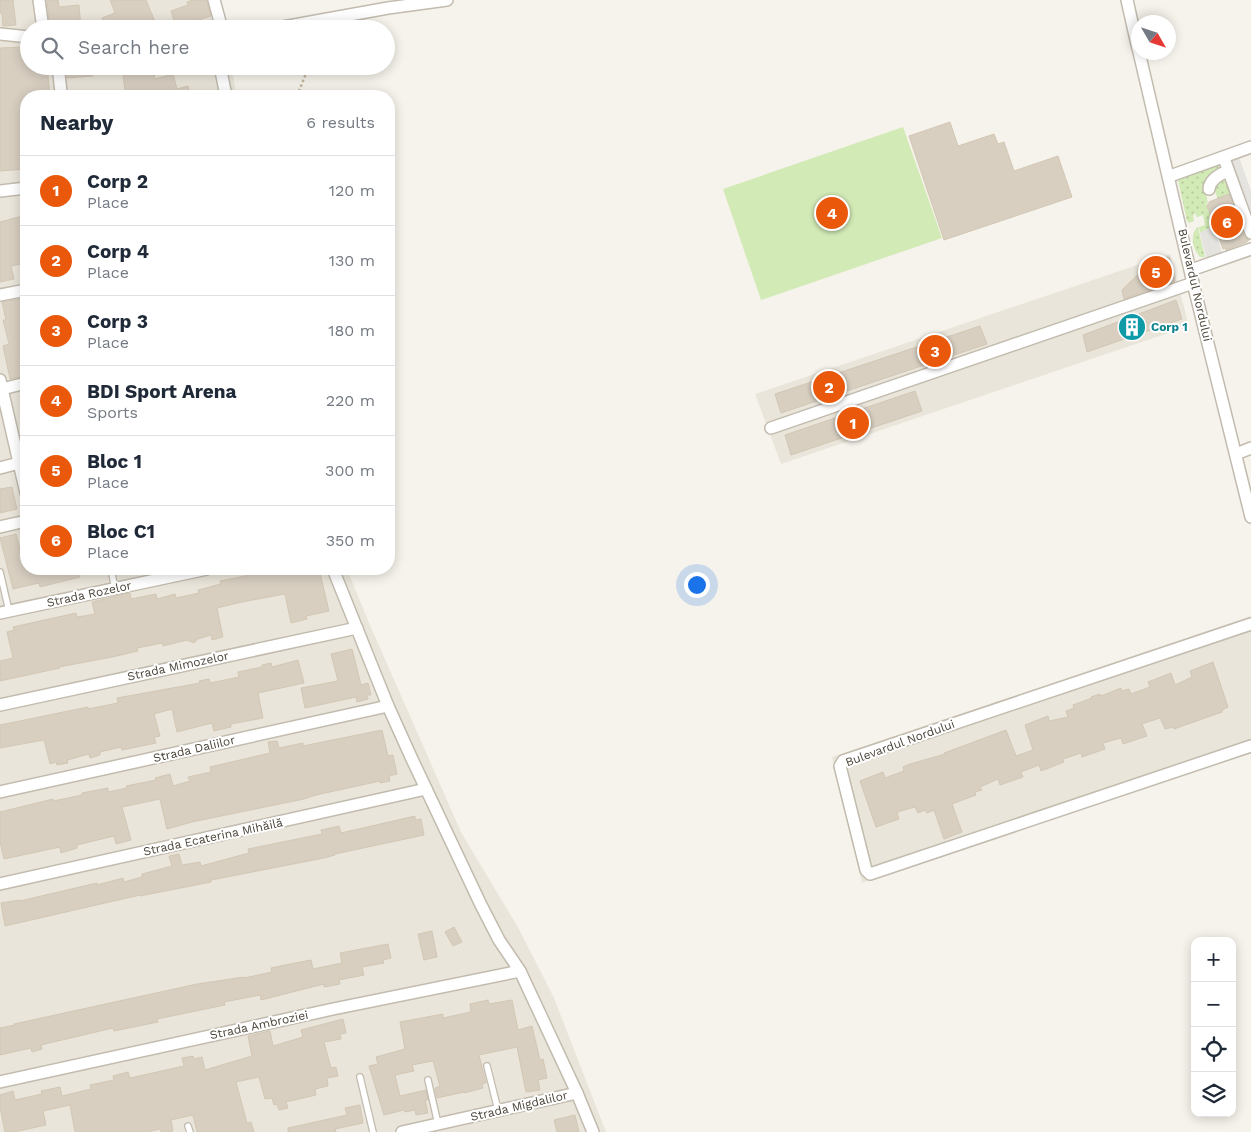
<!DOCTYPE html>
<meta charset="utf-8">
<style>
body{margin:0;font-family:"Work Sans",sans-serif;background:#f6f6f7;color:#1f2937}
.controls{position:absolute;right:15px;bottom:15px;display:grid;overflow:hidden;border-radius:10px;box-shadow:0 2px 12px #0003}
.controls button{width:45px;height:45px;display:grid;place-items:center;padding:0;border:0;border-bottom:1px solid #e0e1e3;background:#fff;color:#1f2937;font:25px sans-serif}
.compass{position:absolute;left:1131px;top:15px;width:45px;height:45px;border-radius:50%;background:#fff;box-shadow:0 2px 12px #0003;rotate:129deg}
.you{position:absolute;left:696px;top:584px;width:18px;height:18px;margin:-12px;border:4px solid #fff;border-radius:50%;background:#1a73e8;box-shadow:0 0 0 8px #1a73e833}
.badge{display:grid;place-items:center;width:32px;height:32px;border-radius:50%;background:#ea580c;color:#fff;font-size:16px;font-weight:700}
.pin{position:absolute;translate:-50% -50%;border:2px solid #fff;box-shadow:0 1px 5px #0006}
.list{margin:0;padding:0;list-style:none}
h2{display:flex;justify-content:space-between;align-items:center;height:65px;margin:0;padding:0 20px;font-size:21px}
h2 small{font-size:16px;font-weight:400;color:#747a83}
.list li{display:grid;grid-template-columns:32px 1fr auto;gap:15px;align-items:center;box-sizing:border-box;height:70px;padding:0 20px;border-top:1px solid #e0e1e3}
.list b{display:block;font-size:19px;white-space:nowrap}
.list p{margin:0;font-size:16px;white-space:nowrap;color:#747a83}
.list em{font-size:16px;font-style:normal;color:#747a83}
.icon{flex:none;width:28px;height:28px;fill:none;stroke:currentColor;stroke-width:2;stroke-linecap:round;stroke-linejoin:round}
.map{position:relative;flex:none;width:1251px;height:1132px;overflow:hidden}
.search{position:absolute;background:#fff;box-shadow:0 2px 12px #0003;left:20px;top:20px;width:375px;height:55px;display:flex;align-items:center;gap:12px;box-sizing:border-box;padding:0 18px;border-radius:28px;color:#747a83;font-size:19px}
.panel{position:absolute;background:#fff;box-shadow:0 2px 12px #0003;left:20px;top:90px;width:375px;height:485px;border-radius:20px}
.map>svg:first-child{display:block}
.residential{fill:#eae5da}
.grass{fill:url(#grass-dots)}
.garden{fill:#d2eab5}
.parking{fill:#e5e3e0}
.building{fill:#d8cfc1;stroke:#d3c7b4}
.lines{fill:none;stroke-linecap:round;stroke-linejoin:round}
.lane-casing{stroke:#c2bbae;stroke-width:8}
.street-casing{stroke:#c2bbae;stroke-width:14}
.path{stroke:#c4b79f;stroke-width:2.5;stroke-dasharray:2.5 2.5;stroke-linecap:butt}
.lane{stroke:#fff;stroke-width:5.5}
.street{stroke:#fff;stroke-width:11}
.labels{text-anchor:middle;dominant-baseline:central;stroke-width:4;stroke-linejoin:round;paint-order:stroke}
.street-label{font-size:12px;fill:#4b4439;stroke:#fff}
.culture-label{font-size:12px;font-weight:bold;fill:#0d838f;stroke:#fff;text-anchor:start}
</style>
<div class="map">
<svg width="1251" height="1132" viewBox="0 0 1251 1132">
<defs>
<pattern id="grass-dots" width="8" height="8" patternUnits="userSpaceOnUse" patternTransform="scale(1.25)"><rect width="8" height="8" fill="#d2eab5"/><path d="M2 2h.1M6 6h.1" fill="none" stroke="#b6ca9c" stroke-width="1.8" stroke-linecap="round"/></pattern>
</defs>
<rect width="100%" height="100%" fill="#f6f3ec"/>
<g class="residential">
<path d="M0 0H219L226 29H29V66H232L236 96H26V569H347L369 623 462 834 519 929 554 998 606 1132H0Z"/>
<path d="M1170 254 1189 326 781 464 755 394Z"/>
<path d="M1251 616V752L862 883 832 757Z"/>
</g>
<g class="grass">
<path d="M1218 161 1219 168 1208 177 1204 186 1208 203 1206 204 1214 225 1200 233 1199 227 1205 225 1203 215 1197 217 1195 213 1193 216 1194 221 1189 223 1187 221 1177 176 1184 173 1190 176 1194 172Z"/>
<path d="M1225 178 1230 194 1218 199 1214 189 1217 182Z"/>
<path d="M1198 227 1205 257H1200C1193 250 1189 234 1198 227Z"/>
</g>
<path class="garden" d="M903 127 942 238 761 300 723 189Z"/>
<g class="parking">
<path d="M1239 157 1251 191V220L1229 161Z"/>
<path d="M1213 226 1223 255 1214 259 1206 257 1200 233Z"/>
</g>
<g class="building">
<path d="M0 0H13L16 25 3 26 2 13H0Z"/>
<path d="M47 0H58L59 7 79 5 81 29H66V27L50 29Z"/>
<path d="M110 0H146L158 29H121L119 25 106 29 102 18 115 13Z"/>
<path d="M193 0H206L211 16 176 27 171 11 188 5 187 2Z"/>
<path d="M22 47V52L27 51 28 66H47L50 96H26V169L0 171V48Z"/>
<path d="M66 66H91L93 76 67 78Z"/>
<path d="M122 66H153L155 79 173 74 177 89 188 86 190 96H129L128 91H125Z"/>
<path d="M950 122 958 146 994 134 998 144 1004 142 1014 171 1058 156 1072 197 944 240 909 136Z"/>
<path d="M1229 194 1244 236 1249 240 1247 241V242L1226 250 1225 248 1223 249 1207 205 1209 204V202Z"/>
<path d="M22 216 26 234V263L11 266 14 279 0 282V222Z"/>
<path d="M1169 257 1175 281 1124 299 1122 290 1151 262Z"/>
<path d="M20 299 22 313 26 312V376L10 379 3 346 9 344 3 320H6L2 302Z"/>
<path d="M1176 300 1182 319 1087 352 1083 335Z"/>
<path d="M980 326 987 344 781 413 775 394Z"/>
<path d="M915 391 922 411 791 455 785 435Z"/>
<path d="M12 487 17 509 0 513V489Z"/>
<path d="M16 534 25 569H78L80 577 40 587 39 583 13 589 0 538Z"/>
<path d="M280 569H291L292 571 302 569H319L329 611 306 616 307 619 291 623 285 594 242 602 217 608 223 637 212 640 211 635 198 639 194 643 187 640 163 646 162 643 137 648 138 651 112 657 59 667 60 668 0 681V661L13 658 7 632 14 630 13 627 76 613 77 617 95 614 92 602 120 595 130 593 131 599 156 594 157 599 175 594 176 598 199 593 198 590 221 584 220 581Z"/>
<path d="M352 649 361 685 368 683 371 695H367L368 699 357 702 356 697 305 708 301 688 338 681 331 654Z"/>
<path d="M298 660 304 683 258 693 263 718 231 724V727L214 731 212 723 177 732 172 709 154 714 160 736 154 737 156 743 122 750 121 747 100 752V755L90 758 89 754 67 760 68 763 57 765 56 762 50 764 44 740 0 748V725L88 707V709L118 703 117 698 200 683 199 681 209 679 210 683 239 677 238 672 262 667V665L271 663 272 667Z"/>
<path d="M1213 662 1228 707 1222 710V712L1174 729 1173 727 1165 729 1160 718 1142 724 1147 736 1123 744 1121 738 1103 743 1105 749 1082 757 1081 753 1063 759 1064 762 1041 771 1039 765 1021 772 1023 777 1000 785 998 779 980 787 982 790 975 792 976 795 952 804 962 832 944 839 934 810 927 813 925 810 918 813 915 807 897 812 899 819 876 827 860 781 883 772 885 778 904 771 903 767 910 764 945 754 944 753 1006 730 1016 756 1033 750 1025 725 1048 716 1049 721 1068 717 1066 711 1074 708 1073 705 1092 698 1091 697 1100 694 1101 696 1121 688 1122 691 1129 689 1131 694 1150 687 1148 682 1171 673 1175 685 1192 677 1190 671Z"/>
<path d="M382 730 388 756 393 755 397 774 389 776 390 781 380 783V781L316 795 304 799 192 822 167 829 160 799 122 807 131 840 116 844 114 836 77 845V848L61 853 60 847 4 859 0 842V812L53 799V801L68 798 82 795V793L108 788V792L127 788 126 786 156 780 155 778 170 774 173 786 190 781 188 777 211 772 210 767 270 753 268 742 277 741 279 748 303 743V746Z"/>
<path d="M415 816V820L421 819 424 835 335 854V855L324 858 247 873 211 880V882L140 896V895L5 926 1 903 20 900V901L97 883V885L123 878 124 882 142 877V874L172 866 169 856 179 854 182 865 200 862 201 866 249 853 248 849 322 834 321 830 339 826 341 833Z"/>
<path d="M454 927 462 942 453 946 445 932Z"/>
<path d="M432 931 437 957 424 960 418 934Z"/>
<path d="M388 944 391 958 383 960 384 963 362 967 364 975 339 980 340 984 324 987V984L261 1000 260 995 224 1002 225 1005 157 1019 158 1022 114 1031 113 1028 41 1045 42 1049 32 1052 31 1048 0 1055V1028L15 1025 14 1024 197 984 244 977V978L272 972 271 968 290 964 311 960 313 969 342 963 340 953Z"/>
<path d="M488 1000 489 1004 512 1000 518 1030 532 1026 540 1060 543 1059 547 1078 538 1080 540 1090 526 1092 517 1047 479 1055 486 1083 482 1084 483 1088 464 1093V1092L437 1098 435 1088 440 1086 433 1061 412 1065 414 1071 395 1075 400 1096 426 1090 428 1100H425L428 1113 416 1115 415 1110 405 1112 404 1110 384 1115 369 1066 378 1064 376 1057 405 1049 400 1022 443 1014V1018L471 1012 470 1004Z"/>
<path d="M343 1019 346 1033 340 1034 341 1039 324 1042 331 1068 336 1067 338 1076 327 1078 328 1086 315 1089 316 1095 286 1102 288 1108 279 1110 277 1104 274 1105 272 1098 265 1099 259 1077 236 1082 247 1123 251 1122 254 1132H197L193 1115 171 1120 173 1131 166 1132H161L160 1129 148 1132H75L70 1105 43 1111 46 1125 14 1132H5L0 1107V1095L13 1091 15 1100 42 1094 41 1091 60 1087 62 1096 91 1089 90 1085 114 1080 113 1076 128 1072 130 1078 184 1066 182 1058 193 1056 194 1059 202 1057 205 1070 252 1056 248 1036 270 1031 273 1046 303 1037 301 1030Z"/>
<path d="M360 1105 363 1123 335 1129 336 1132H288V1128L347 1115 345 1108Z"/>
<path d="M575 1115 579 1132H557L554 1120Z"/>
</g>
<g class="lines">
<defs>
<g id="lane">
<path d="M111 569 115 589"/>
<path d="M0 572 9 611"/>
<path d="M487 1066 498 1110"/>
<path d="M360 1077 373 1132"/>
<path d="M428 1080 438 1124"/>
<path d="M188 1126 190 1132"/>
</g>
<g id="street">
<path d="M39 0 43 29"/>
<path d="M214 0 222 29"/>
<path d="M1127 0 1138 49"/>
<path d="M272 29 388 8 447 0"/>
<path d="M0 34 29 37"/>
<path d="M1139 52 1193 283 1251 517"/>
<path d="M58 66 61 92"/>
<path d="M220 66 226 96"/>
<path d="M1225 161 1251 233"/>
<path d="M1170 176 1251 147"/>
<path d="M1209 189C1210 179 1220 174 1228 171"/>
<path d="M0 191 26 188"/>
<path d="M1191 270 1251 249"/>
<path d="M0 295 26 290"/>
<path d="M0 380 26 493"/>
<path d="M2 389 26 383"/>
<path d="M771 428 1193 283"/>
<path d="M1236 454 1251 448"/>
<path d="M0 468 19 463"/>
<path d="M0 527 26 521"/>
<path d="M333 569 388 706 411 757 481 905 499 940 520 971 577 1093 593 1132"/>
<path d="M0 613 207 569"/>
<path d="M1251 624 843 761 840 766 866 870 870 874 1251 746"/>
<path d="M0 705 357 628"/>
<path d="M0 792 388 706"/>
<path d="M0 884 426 789"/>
<path d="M0 1082 333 1009 520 971"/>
<path d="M402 1132 577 1093"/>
</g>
</defs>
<use href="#lane" class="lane-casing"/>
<use href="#street" class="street-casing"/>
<path class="path" d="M297 96 309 66"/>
<use href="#lane" class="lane"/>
<use href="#street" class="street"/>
</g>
<defs>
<symbol id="building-disc" viewBox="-11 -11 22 22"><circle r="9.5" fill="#0f9aa8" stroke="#fff"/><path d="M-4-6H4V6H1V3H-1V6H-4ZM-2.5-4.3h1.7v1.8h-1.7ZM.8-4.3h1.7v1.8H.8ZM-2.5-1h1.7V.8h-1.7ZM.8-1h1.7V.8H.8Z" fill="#fff"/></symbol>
</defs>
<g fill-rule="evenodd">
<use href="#building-disc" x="1116" y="311" width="32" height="32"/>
</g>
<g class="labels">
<g class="street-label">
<text transform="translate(1195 285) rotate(77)">Bulevardul Nordului</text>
<text transform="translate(89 594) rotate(-12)">Strada Rozelor</text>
<text transform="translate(178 666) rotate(-12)">Strada Mimozelor</text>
<text transform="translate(900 743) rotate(-20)">Bulevardul Nordului</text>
<text transform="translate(194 749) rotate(-13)">Strada Daliilor</text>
<text transform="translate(213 837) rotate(-12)">Strada Ecaterina Mihăilă</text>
<text transform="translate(259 1025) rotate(-12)">Strada Ambroziei</text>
<text transform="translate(519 1106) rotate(-13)">Strada Migdalilor</text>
</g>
<g class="culture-label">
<text x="1151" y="327">Corp 1</text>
</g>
</g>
</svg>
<div class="controls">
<button>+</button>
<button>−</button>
<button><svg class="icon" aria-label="locate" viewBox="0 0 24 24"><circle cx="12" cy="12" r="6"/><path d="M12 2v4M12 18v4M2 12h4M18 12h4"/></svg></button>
<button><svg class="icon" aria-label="layers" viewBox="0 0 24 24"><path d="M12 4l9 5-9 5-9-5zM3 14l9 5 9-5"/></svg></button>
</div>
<svg class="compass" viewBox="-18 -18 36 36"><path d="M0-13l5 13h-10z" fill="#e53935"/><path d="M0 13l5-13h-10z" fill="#747a83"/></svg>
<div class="you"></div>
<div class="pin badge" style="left:853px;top:423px">1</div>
<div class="pin badge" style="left:829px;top:387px">2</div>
<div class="pin badge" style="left:935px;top:351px">3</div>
<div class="pin badge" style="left:832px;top:213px">4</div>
<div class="pin badge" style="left:1156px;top:272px">5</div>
<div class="pin badge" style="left:1227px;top:222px">6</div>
<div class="search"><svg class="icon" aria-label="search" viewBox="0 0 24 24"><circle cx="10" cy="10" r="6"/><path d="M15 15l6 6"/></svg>Search here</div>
<section class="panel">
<h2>Nearby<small>6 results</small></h2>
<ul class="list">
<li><span class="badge">1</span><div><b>Corp 2</b><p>Place</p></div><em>120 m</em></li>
<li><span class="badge">2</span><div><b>Corp 4</b><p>Place</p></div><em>130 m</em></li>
<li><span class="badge">3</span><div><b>Corp 3</b><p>Place</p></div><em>180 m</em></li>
<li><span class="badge">4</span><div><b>BDI Sport Arena</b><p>Sports</p></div><em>220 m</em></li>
<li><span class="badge">5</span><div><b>Bloc 1</b><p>Place</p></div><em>300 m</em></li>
<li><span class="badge">6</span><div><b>Bloc C1</b><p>Place</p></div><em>350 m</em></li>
</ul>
</section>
</div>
